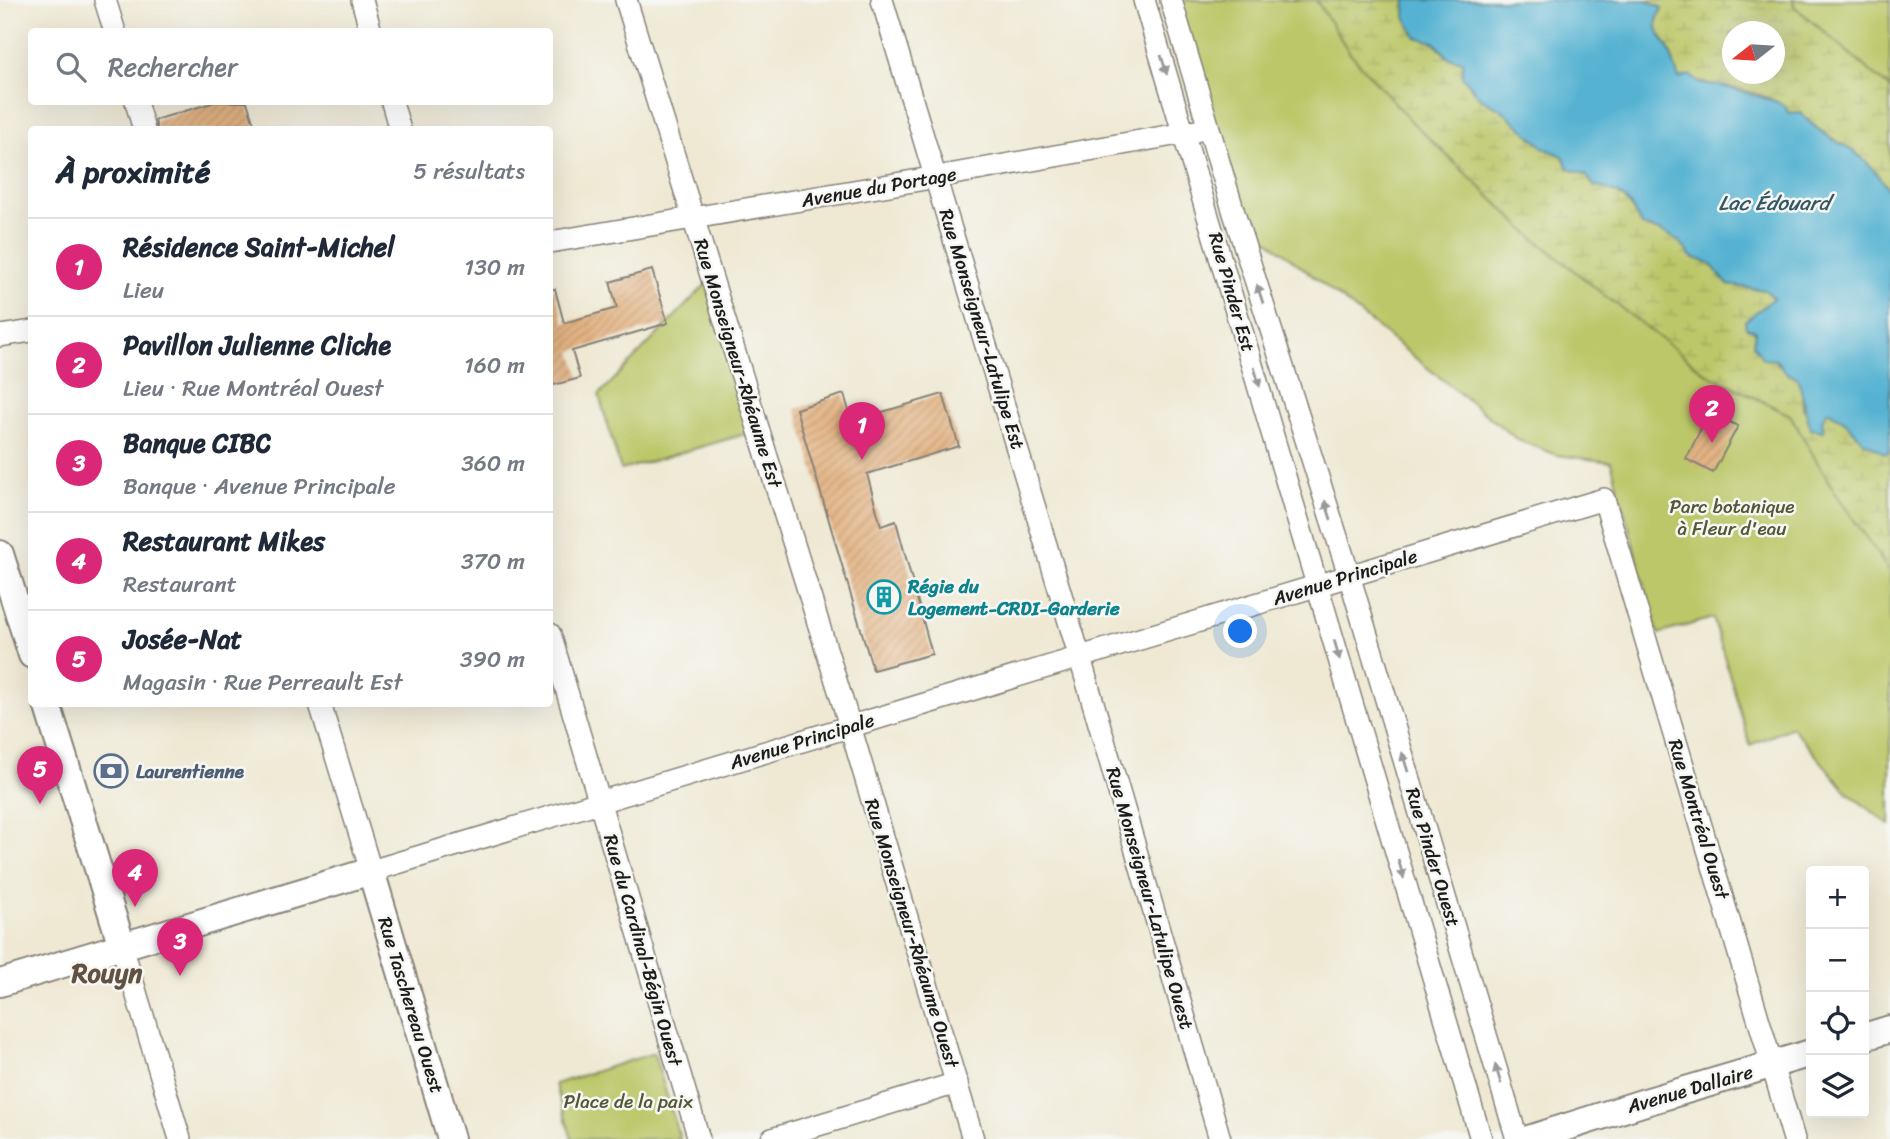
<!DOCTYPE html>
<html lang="fr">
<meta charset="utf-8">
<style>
body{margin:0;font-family:Sriracha,sans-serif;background:#f2f2f3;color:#1f2937}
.controls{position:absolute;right:21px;bottom:21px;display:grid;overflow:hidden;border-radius:7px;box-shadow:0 7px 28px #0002}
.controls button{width:63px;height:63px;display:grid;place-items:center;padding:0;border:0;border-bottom:2px solid #e0e1e3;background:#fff;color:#1f2937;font:35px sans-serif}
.compass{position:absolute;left:1722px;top:21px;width:63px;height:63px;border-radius:50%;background:#fff;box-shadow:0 7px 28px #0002;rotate:253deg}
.you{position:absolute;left:1241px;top:632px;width:24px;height:24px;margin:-18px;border:5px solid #fff;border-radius:50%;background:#1a73e8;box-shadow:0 0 0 10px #1a73e833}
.badge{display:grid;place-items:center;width:46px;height:46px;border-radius:50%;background:#db2777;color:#fff;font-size:23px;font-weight:700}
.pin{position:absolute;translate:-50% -58px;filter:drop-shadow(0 2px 4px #0008)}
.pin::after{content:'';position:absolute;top:37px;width:24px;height:21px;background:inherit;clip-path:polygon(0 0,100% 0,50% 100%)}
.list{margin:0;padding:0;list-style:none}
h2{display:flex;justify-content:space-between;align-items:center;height:91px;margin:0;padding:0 28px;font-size:30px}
h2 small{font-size:23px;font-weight:400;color:#747a83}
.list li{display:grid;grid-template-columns:46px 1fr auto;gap:21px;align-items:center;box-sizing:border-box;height:98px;padding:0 28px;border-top:2px solid #e0e1e3}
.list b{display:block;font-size:26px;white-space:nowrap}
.list p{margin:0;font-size:23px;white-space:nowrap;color:#747a83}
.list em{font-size:23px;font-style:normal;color:#747a83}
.icon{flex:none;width:38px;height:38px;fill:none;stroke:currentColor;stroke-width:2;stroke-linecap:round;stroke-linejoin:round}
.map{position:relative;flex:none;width:1890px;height:1139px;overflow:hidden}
.search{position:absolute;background:#fff;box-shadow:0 7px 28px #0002;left:28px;top:28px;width:525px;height:77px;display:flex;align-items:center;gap:18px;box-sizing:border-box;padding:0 24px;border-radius:7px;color:#747a83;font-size:26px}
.panel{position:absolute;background:#fff;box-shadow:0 7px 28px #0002;left:28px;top:126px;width:525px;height:581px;border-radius:7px}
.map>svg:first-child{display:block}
.wetland{fill:url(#wetland-marsh);stroke:#6c7242;stroke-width:2;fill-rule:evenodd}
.park{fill:#bcc769;stroke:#6c7242;stroke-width:2}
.water{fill:#54b2d2;stroke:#386777;stroke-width:2}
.building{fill:url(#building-hatch)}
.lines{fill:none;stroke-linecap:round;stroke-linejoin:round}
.minor-casing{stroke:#868278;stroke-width:24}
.tertiary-casing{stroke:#868278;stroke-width:30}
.minor{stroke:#fff;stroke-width:21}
.tertiary{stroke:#fff;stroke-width:26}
.oneway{fill:#999}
.labels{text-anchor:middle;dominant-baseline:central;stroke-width:5;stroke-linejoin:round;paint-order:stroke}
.street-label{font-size:19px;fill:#1c1c1c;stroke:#f6f6f2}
.park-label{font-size:19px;fill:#545837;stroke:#f6f6f2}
.culture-label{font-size:19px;font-weight:bold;fill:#0d838f;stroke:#f6f6f2;text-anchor:start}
.service-label{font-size:19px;font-weight:bold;fill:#4e5e75;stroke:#f6f6f2;text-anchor:start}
.water-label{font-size:21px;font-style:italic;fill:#325865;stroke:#f6f6f2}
.district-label{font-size:26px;font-weight:bold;fill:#625140;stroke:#f6f6f2}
</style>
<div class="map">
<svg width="1890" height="1139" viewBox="0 0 1890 1139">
<defs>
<pattern id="wetland-marsh" width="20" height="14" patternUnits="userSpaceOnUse" patternTransform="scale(1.75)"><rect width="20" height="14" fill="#bcc769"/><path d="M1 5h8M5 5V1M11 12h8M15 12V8" fill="none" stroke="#a1aa5a"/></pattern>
<pattern id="building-hatch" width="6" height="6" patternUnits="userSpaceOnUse" patternTransform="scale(1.75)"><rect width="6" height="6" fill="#e3b383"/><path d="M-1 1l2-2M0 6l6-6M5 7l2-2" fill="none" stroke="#c29971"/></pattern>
</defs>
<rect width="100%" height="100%" fill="#f6f6f2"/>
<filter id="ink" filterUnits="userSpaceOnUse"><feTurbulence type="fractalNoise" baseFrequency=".0143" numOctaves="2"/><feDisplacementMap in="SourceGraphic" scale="14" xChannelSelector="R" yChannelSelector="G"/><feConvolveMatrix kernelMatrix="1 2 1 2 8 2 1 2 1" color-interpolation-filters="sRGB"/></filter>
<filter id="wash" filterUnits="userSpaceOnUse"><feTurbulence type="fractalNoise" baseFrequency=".00686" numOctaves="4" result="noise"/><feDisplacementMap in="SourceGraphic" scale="28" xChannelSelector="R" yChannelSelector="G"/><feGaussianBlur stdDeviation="1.57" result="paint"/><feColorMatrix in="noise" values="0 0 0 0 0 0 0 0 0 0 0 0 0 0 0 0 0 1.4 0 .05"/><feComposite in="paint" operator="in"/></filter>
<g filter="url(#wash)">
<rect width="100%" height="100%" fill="#efe9d4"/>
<g class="wetland">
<path d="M1316 0H1406L1405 17 1416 36 1434 42 1449 58 1463 61 1480 98 1501 109 1544 148 1563 156 1568 168 1586 175 1594 186C1626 193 1627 199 1642 226 1663 231 1681 237 1691 257L1710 263 1729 285 1765 290 1775 298 1745 321C1763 337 1773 369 1797 376L1802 390 1803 409 1821 421 1827 411 1844 420 1863 441 1886 454 1890 450V572L1834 491 1790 415 1707 374 1604 295 1530 235 1412 122 1349 52Z"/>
<path d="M1646 0H1793L1794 6 1890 88V192C1881 177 1864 157 1848 148 1831 138 1813 128 1800 112L1789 113C1784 109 1778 102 1771 99 1743 86 1708 86 1679 78 1675 69 1673 59 1669 50 1659 31 1651 30 1662 8ZM1732 32H1774V74H1732Z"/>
</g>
<g class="park">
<path d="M1171 0H1316L1349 52 1412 122 1530 235 1604 295 1707 374 1790 415 1834 491 1890 572V825L1848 793 1792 727 1750 745 1713 618 1658 634 1611 462 1557 455 1518 440 1234 213Z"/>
<path d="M1793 0H1890V88L1794 6Z"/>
<path d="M712 278 759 430 621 470 599 395Z"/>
<path d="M654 1053 680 1139H572L555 1084Z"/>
</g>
<path class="water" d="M1406 0H1646L1662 8C1651 29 1659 31 1669 50 1673 59 1675 69 1679 78L1690 75 1699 83 1718 85 1772 100 1784 105 1789 113 1800 112C1813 128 1831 138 1848 148 1863 156 1881 177 1890 192V450L1886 454 1863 441 1844 420 1827 411 1822 421 1824 431 1811 429C1804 411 1804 394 1797 377L1786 373 1776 360 1763 359 1753 344 1756 331 1746 328 1745 321 1774 298 1765 290 1728 285 1710 263 1691 257C1681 237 1663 231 1642 226 1627 199 1626 193 1594 186L1586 175 1568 168 1563 156 1544 148 1501 109 1480 98 1462 76 1463 61 1449 58 1434 42 1416 37 1405 17Z"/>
<g id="blocks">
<g class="building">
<path d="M215 102H247L256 130H157L155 120Z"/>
<path d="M652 270 668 323 572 351 580 378 550 386V289H555L564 323 617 308 610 282Z"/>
<path d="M844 394 852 421 943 394 959 446 867 474 881 526 896 521 932 654 873 670 796 409Z"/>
<path d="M1709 412 1738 426 1713 473 1686 459Z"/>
</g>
</g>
</g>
<g filter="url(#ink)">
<use href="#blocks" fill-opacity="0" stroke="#868278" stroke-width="2"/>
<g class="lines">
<defs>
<g id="minor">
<path d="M105 0 115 32"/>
<path d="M362 0 371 32"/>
<path d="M626 0 850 726 973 1139"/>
<path d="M882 0 1080 658 1220 1139"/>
<path d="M1144 0 1481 1139"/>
<path d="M1171 0 1234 213 1349 575 1517 1139"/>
<path d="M136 102 144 130"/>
<path d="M392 102 400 130"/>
<path d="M550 242 937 177 1196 131"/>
<path d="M0 336 32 331"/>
<path d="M550 634 699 1139"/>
<path d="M320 704 371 871 1604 499 1794 1139"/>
<path d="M122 946 180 1139"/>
<path d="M772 1139 957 1083"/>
</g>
<g id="tertiary">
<path d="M0 554 32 655"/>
<path d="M47 704 122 946"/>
<path d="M0 983 371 871 451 1139"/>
<path d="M1864 1037 1890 1029"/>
<path d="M1529 1139 1642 1103 1811 1053"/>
</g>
</defs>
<use href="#minor" class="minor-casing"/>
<use href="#tertiary" class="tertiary-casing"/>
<use href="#minor" class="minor"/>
<use href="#tertiary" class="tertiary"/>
</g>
<defs><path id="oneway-solid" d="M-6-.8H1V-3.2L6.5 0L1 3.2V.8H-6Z" transform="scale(1.75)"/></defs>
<g class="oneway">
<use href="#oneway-solid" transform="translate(1164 65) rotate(73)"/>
<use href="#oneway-solid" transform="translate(1260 294) rotate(-108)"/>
<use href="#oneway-solid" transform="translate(1257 377) rotate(74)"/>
<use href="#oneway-solid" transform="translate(1328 510) rotate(-108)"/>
<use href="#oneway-solid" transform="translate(1337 650) rotate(74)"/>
<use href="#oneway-solid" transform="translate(1405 762) rotate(-107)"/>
<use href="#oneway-solid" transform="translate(1401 869) rotate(74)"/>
<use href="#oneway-solid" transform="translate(1498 1074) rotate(-107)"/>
</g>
</g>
<defs>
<symbol id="building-ring" viewBox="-11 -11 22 22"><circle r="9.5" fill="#f6f6f2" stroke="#0f9aa8" stroke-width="1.5"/><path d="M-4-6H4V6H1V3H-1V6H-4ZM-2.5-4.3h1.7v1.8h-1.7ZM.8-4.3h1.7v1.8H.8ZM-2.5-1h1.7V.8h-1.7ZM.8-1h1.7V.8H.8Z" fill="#0f9aa8"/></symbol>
<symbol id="bank-ring" viewBox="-11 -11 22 22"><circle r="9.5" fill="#f6f6f2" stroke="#5c6f8a" stroke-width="1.5"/><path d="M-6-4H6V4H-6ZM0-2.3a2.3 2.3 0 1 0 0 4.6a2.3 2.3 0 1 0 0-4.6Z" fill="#5c6f8a"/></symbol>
</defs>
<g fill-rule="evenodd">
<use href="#building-ring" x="865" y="578" width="38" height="38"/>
<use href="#bank-ring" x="92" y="752" width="38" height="38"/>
</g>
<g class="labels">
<g class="street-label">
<text transform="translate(879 187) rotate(-10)">Avenue du Portage</text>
<text transform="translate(1232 292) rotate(74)">Rue Pinder Est</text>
<text transform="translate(982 329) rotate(73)">Rue Monseigneur-Latulipe Est</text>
<text transform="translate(738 363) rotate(73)">Rue Monseigneur-Rhéaume Est</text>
<text transform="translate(1345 577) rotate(-17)">Avenue Principale</text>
<text transform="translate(802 741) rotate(-17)">Avenue Principale</text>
<text transform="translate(1699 819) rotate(73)">Rue Montréal Ouest</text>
<text transform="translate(1433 857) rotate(73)">Rue Pinder Ouest</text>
<text transform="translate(1150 898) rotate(74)">Rue Monseigneur-Latulipe Ouest</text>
<text transform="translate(912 933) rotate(73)">Rue Monseigneur-Rhéaume Ouest</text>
<text transform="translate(643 950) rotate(74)">Rue du Cardinal-Bégin Ouest</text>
<text transform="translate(411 1005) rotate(73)">Rue Taschereau Ouest</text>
<text transform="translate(1690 1089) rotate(-16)">Avenue Dallaire</text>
</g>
<g class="park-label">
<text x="1732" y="506">Parc botanique<tspan x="1732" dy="22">à Fleur d'eau</tspan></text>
<text x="628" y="1101">Place de la paix</text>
</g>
<g class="culture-label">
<text x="908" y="586">Régie du<tspan x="908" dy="22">Logement-CRDI-Garderie</tspan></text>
</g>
<g class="service-label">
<text x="136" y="771">Laurentienne</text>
</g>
<g class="water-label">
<text x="1774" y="203">Lac Édouard</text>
</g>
<g class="district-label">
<text x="107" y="973">Rouyn</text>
</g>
</g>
</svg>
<div class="controls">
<button>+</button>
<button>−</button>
<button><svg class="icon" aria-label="locate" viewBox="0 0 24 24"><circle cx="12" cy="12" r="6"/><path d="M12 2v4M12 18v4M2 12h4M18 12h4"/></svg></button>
<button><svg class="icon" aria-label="layers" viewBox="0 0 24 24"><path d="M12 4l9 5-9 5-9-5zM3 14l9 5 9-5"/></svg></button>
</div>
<svg class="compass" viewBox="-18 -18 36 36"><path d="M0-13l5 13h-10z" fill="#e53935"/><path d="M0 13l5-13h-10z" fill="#747a83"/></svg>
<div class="you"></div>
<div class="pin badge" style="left:862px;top:460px">1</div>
<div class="pin badge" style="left:1712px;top:443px">2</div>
<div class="pin badge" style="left:180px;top:976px">3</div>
<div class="pin badge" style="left:135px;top:907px">4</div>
<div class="pin badge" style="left:40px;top:804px">5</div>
<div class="search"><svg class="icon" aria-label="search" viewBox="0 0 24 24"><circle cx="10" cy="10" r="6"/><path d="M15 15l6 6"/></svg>Rechercher</div>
<section class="panel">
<h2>À proximité<small>5 résultats</small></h2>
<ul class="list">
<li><span class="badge">1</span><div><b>Résidence Saint-Michel</b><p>Lieu</p></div><em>130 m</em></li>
<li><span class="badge">2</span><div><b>Pavillon Julienne Cliche</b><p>Lieu · Rue Montréal Ouest</p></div><em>160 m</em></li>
<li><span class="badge">3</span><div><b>Banque CIBC</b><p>Banque · Avenue Principale</p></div><em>360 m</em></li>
<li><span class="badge">4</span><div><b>Restaurant Mikes</b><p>Restaurant</p></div><em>370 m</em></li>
<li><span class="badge">5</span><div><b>Josée-Nat</b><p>Magasin · Rue Perreault Est</p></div><em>390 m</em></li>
</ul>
</section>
</div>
